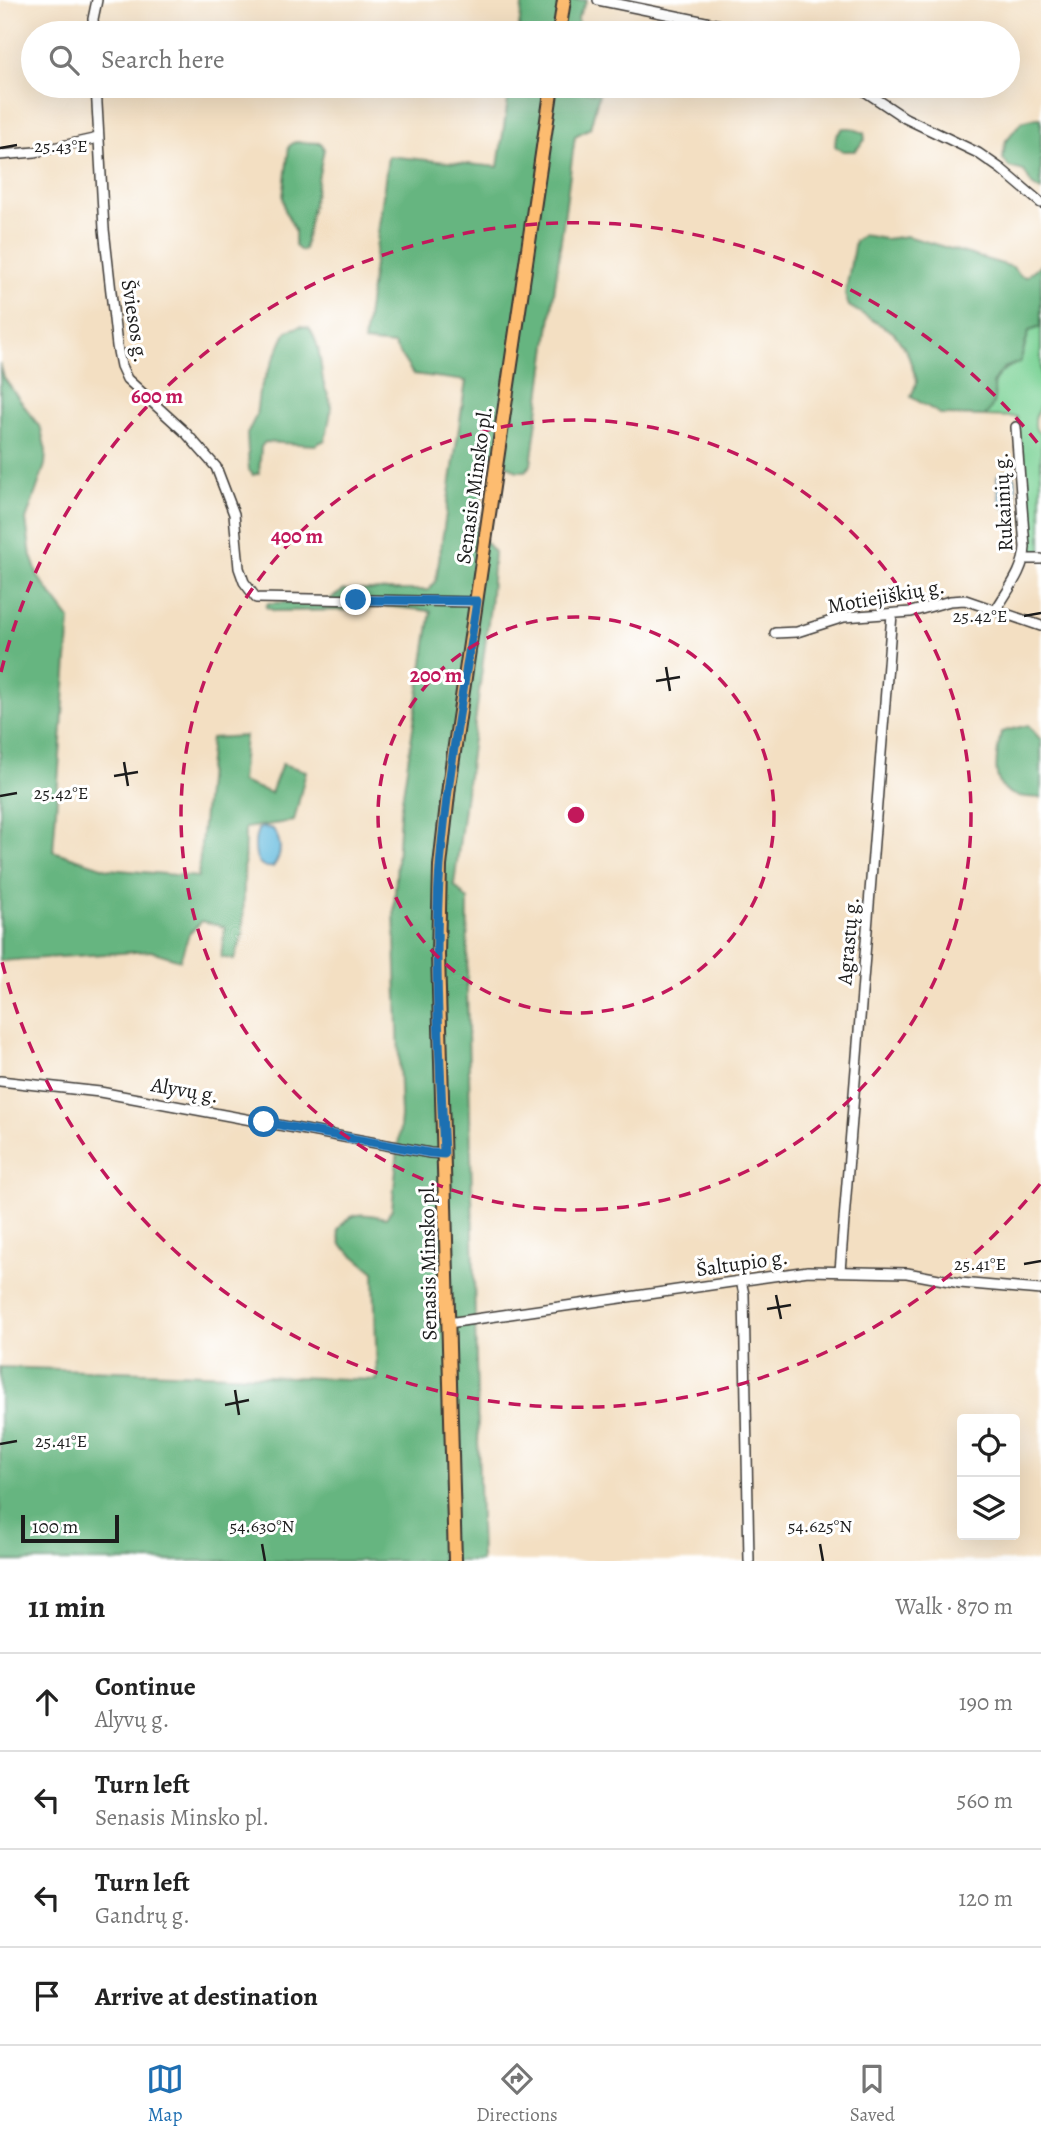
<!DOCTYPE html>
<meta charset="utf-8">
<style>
body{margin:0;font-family:Alegreya,serif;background:#f6f6f6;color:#222}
.controls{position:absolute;right:21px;bottom:21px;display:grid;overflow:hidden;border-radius:7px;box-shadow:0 7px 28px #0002}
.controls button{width:63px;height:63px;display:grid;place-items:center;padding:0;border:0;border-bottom:2px solid #e0e0e0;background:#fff;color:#222;font:35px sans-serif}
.scale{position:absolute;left:21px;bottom:18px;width:98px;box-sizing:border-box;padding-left:7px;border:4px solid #1c1c1c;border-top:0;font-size:19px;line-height:24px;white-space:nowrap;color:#1c1c1c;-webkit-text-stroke:5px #fff;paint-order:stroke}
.stop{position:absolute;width:21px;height:21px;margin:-16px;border:5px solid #1f6fb2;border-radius:50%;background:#fff}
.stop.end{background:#1f6fb2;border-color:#fff;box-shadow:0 2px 7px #0008}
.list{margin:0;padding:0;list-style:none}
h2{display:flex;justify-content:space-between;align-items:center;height:91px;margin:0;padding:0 28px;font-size:30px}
h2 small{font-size:23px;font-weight:400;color:#767676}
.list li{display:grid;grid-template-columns:46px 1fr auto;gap:21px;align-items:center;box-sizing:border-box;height:98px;padding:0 28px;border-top:2px solid #e0e0e0}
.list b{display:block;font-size:26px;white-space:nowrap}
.list p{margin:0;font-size:23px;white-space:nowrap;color:#767676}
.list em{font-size:23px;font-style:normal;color:#767676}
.icon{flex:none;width:38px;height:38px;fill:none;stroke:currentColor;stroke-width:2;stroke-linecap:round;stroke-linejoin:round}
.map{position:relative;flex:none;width:1041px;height:1561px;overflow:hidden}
.search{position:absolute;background:#fff;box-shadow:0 7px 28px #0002;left:21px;right:21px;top:21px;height:77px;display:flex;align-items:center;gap:18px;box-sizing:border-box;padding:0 24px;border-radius:38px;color:#767676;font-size:26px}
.sheet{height:483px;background:#fff}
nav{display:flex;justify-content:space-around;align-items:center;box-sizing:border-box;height:98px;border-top:2px solid #e0e0e0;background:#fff;font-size:19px;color:#767676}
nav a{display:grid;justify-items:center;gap:4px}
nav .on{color:#1f6fb2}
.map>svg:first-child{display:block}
.green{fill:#7dd397;stroke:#4c785a;stroke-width:2}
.forest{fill:#66b580;stroke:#41684e;stroke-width:2}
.water{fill:#61b9de;stroke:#3e6a7d;stroke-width:2}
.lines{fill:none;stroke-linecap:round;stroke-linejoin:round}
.minor-casing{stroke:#3c3935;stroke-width:12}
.major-casing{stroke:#3c3935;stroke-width:16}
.minor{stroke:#fff;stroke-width:9}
.major{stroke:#fdbc70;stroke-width:12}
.route{stroke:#1f6fb2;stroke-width:9}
.ticks{fill:none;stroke:#1c1c1c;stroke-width:2.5}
.ring{fill:none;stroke:#c2185b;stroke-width:3.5;stroke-dasharray:12 9}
.labels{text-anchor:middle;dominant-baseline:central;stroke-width:6;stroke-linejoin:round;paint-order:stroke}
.street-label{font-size:21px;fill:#1c1c1c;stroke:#fff}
.ticks-label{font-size:18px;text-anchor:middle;fill:#1c1c1c;stroke:#fff;stroke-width:6;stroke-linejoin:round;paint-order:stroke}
.centre{fill:#c2185b;stroke:#fff;stroke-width:3.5}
.ring-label{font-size:21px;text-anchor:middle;font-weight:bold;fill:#c2185b;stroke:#fff;stroke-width:6;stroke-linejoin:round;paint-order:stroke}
</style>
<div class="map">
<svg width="1041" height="1561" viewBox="0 0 1041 1561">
<rect width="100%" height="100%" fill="#fff"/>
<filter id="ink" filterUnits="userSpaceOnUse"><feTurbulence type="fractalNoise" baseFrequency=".0143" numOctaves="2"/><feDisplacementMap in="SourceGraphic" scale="14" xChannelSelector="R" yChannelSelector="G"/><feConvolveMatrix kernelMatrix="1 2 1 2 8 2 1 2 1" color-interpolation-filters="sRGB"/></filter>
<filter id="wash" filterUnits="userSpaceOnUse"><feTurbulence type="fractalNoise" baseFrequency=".00686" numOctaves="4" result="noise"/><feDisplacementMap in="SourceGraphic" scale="28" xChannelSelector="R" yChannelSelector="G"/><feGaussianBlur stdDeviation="1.57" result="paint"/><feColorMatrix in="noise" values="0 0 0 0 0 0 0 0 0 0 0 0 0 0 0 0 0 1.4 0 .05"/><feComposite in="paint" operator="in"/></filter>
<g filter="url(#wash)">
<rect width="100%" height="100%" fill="#f3dfc2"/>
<path class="green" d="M1041 327V402L1035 419V426L1036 430 1041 434V557H1028L1017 417 985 416C1003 395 976 380 1020 362L1029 331Z"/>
<g class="forest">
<path d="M523 0H587L578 17 579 33H518Z"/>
<path d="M510 86H581L582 91 599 94 590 128 575 136 531 465 525 471H517L489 454 476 531 494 552 490 607 454 885 468 900 467 991 481 1561H0V1367L377 1380 374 1272 341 1245 338 1230C352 1209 364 1214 386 1218L392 1209 401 1117 394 909 400 813 431 611 383 606 359 610 275 611 266 607 268 603 327 601 344 590H429L436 580 466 381 413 374 394 345 364 342 388 156 498 167Z"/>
<path d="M1037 118H1041V191L1032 185 1024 171 1009 167 1003 159 1005 142 1021 122Z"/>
<path d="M843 128H851L864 133 865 140 855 151H843L835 146 836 136Z"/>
<path d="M295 142 321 143 324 149 304 250 301 251 295 246V230L285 211 283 197 289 146Z"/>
<path d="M863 235 885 239 907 236 1013 267 1019 275 1026 277 1041 264V327L1029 331 1020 362 1004 368 993 382C996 396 995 405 985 416L942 415 911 397 917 381 907 352 894 333 849 306 845 295 855 241Z"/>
<path d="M301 326 309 328C320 343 320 362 323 380 324 390 331 397 331 407 331 417 327 429 325 440L315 445 265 442 261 447 259 473 253 475 249 470 247 434 256 416 259 392 264 380 287 331Z"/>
<path d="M0 363 4 378 41 429 46 451 45 465 26 520 31 556 39 578 70 619 53 851 108 869 198 877 211 738 245 736 241 782 271 793 282 764 306 771 294 821 245 828 243 934 234 960 221 957 225 927 202 921 189 934 180 960 151 951 0 961Z"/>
<path d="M1028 725 1041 740V798C1032 797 1021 798 1012 794 988 786 998 750 1001 732Z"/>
</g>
<g class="water">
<path d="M1006 471 1012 473 1016 481V506L1012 509 1004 508 1000 502 997 477 999 473Z"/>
<path d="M264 827 273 829C282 842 283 854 273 867 252 870 253 843 258 829Z"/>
</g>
</g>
<g filter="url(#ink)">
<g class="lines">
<defs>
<g id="minor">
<path d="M598 0 725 26 751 28 763 33"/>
<path d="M94 33 93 19 97 0"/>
<path d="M96 86 104 229 117 346 121 366 127 379 186 433 216 467 234 514 239 568 244 582 256 598 477 602"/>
<path d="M857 86 905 118 978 153 1001 169 1041 203"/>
<path d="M0 155 35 152 98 138"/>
<path d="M1024 559H1041"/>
<path d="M996 610C1008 589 1024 571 1025 547L1016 427"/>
<path d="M775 633 797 632 844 617 911 612 950 601 965 600 1041 626"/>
<path d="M0 1081 100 1092 430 1153 444 1154"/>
<path d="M840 1271 892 614"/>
<path d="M741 1281 744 1294 749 1561"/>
<path d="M448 1323 808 1271 907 1273 960 1283 1041 1290"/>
</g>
<g id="major">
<path d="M559 33 564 0"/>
<path d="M455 1561 438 955 440 866 449 786 552 86"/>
</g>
</defs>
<use href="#minor" class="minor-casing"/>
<use href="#major" class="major-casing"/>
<use href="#minor" class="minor"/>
<use href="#major" class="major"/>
</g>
</g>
<g class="lines" filter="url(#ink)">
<path class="route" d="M264 1122 430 1153 444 1154C440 1058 433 961 440 866 447 777 464 689 477 601L356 600"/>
</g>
<path class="ticks" d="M0 148 17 145M1024 616 1041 613M666 667 670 691M656 681 680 677M124 762 128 786M114 776 138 772M0 796 17 793M1024 1264 1041 1261M776 1295 781 1319M767 1309 791 1305M235 1390 239 1415M225 1405 249 1400M0 1444 17 1441M262 1544 265 1561M820 1544 823 1561"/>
<g class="ring">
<circle cx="576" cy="815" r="198"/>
<circle cx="576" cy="815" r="395"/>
<path d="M1040 1184A593 593 0 0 1 1 958M1 672A593 593 0 0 1 1040 446"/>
</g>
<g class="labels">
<g class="street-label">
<text transform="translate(135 321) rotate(81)">Šviesos g.</text>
<text transform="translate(474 485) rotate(-82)">Senasis Minsko pl.</text>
<text transform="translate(1003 502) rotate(-93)">Rukainių g.</text>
<text transform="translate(886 596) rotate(-10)">Motiejiškių g.</text>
<text transform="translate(848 941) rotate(-85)">Agrastų g.</text>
<text transform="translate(185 1090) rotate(10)">Alyvų g.</text>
<text transform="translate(428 1261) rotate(-91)">Senasis Minsko pl.</text>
<text transform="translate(742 1263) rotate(-8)">Šaltupio g.</text>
</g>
</g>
<g class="ticks-label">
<text x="61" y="152">25.43°E</text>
<text x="980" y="622">25.42°E</text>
<text x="61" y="799">25.42°E</text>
<text x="980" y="1270">25.41°E</text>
<text x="61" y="1447">25.41°E</text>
<text x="262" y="1532">54.630°N</text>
<text x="820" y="1532">54.625°N</text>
</g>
<circle cx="576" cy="815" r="10" class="centre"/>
<g class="ring-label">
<text x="157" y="403">600 m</text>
<text x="297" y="543">400 m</text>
<text x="436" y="682">200 m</text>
</g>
</svg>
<div class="controls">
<button><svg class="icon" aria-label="locate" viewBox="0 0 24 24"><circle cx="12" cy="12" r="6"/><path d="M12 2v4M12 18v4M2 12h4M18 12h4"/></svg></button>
<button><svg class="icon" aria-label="layers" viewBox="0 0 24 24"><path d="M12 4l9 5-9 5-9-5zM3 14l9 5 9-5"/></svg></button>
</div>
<div class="scale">100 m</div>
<div class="stop" style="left:264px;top:1122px"></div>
<div class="stop end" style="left:356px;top:600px"></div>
<div class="search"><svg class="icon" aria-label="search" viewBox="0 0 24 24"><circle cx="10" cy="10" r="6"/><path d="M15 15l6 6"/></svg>Search here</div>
</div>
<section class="sheet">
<h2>11 min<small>Walk · 870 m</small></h2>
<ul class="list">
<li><svg class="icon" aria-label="ahead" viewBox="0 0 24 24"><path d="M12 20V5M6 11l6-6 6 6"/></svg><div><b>Continue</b><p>Alyvų g.</p></div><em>190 m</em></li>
<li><svg class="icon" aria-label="left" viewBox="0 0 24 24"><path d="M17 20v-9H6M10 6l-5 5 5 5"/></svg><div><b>Turn left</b><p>Senasis Minsko pl.</p></div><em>560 m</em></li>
<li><svg class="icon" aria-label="left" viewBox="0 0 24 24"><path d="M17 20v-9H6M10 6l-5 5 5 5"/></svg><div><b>Turn left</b><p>Gandrų g.</p></div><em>120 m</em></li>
<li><svg class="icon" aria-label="arrive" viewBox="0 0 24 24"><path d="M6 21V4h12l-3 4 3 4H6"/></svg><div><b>Arrive at destination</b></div></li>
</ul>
</section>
<nav>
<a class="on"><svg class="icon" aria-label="map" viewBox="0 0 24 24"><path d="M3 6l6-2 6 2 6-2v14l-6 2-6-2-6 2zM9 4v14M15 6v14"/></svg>Map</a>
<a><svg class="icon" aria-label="directions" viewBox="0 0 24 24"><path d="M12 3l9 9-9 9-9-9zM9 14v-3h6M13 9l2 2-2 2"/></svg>Directions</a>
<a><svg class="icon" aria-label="saved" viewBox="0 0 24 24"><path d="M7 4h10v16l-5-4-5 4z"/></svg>Saved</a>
</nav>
